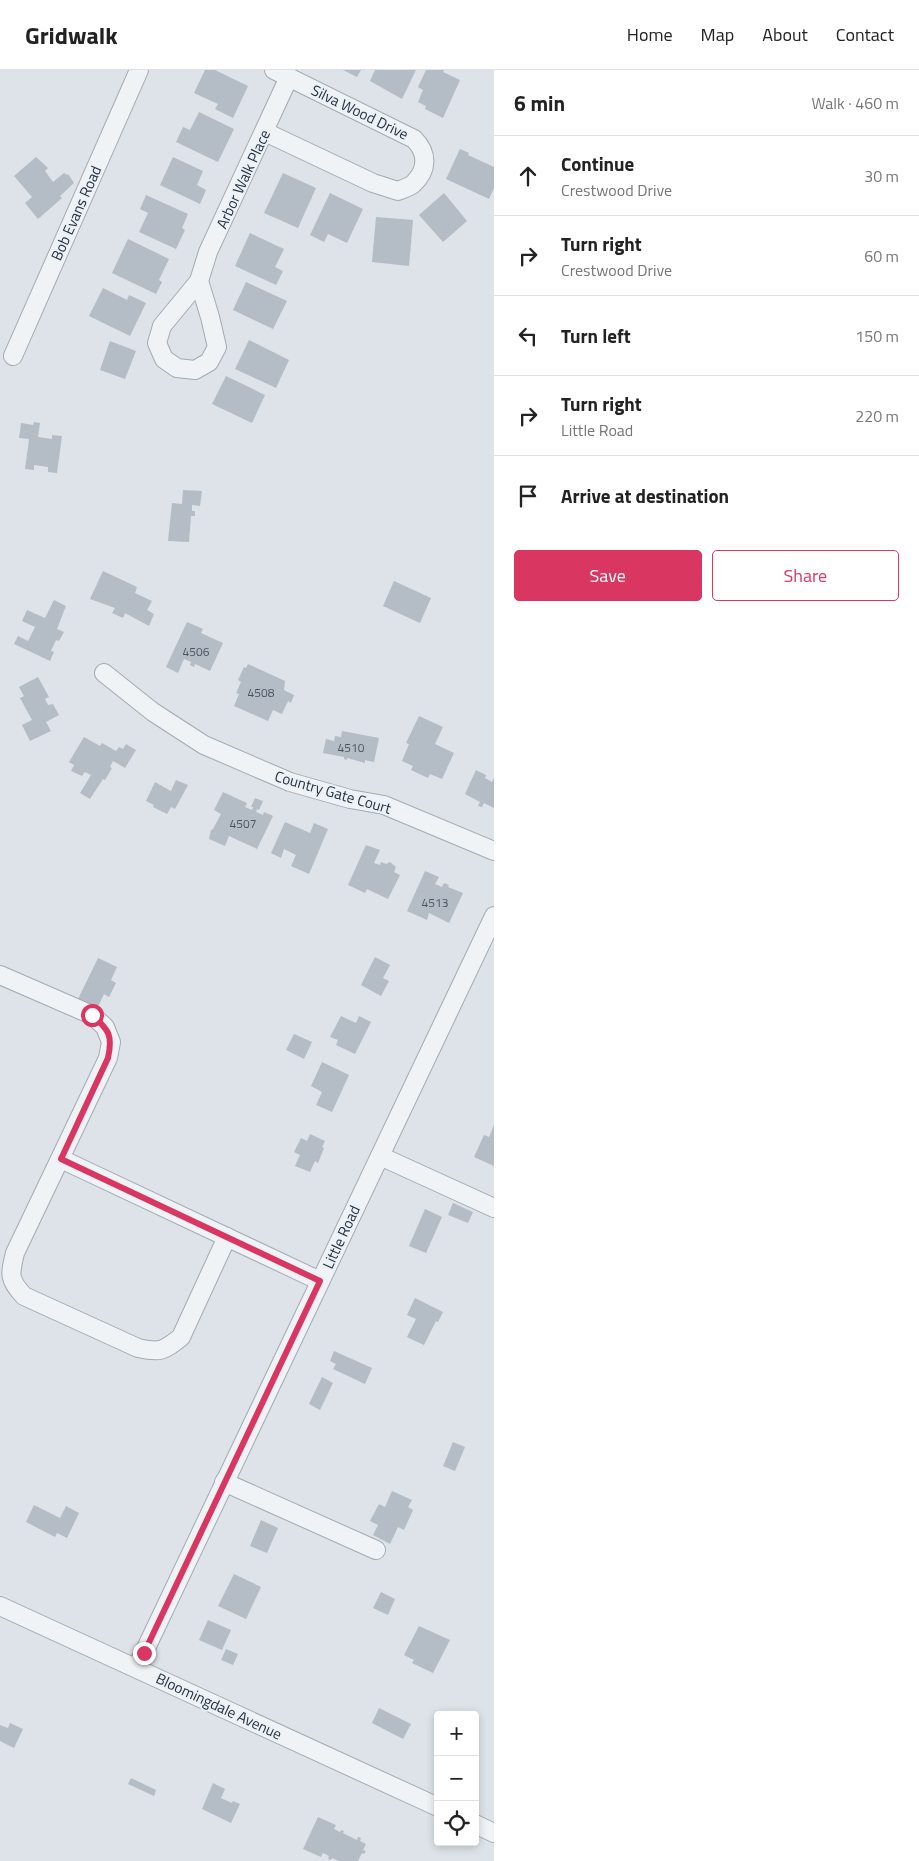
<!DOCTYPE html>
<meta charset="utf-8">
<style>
body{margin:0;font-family:"Titillium Web",sans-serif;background:#f6f6f6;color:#222}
.controls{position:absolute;right:15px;bottom:15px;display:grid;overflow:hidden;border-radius:5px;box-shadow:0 2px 8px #0003}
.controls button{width:45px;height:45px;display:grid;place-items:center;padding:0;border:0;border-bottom:1px solid #e0e0e0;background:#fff;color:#222;font:25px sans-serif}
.stop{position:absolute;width:15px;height:15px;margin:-11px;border:4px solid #d93661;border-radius:50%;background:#fff}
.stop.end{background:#d93661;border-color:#fff;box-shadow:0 1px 5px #0008}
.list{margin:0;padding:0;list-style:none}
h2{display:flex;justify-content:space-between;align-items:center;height:65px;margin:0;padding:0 20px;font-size:21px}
h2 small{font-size:16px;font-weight:400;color:#767676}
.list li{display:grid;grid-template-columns:32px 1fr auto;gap:15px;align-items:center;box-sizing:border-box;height:80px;padding:0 20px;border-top:1px solid #e0e0e0}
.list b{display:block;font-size:19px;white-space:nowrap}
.list p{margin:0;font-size:16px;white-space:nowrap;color:#767676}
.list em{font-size:16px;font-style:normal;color:#767676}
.actions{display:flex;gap:10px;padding:15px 20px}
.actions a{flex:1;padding:11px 0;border:1px solid #d93661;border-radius:5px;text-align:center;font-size:18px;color:#d93661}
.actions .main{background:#d93661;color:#fff}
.icon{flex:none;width:28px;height:28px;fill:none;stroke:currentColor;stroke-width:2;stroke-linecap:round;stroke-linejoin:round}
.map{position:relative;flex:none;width:494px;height:1791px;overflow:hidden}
header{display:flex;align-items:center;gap:30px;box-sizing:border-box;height:70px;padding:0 25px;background:#fff;border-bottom:1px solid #e0e0e0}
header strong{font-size:24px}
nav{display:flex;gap:28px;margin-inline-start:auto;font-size:18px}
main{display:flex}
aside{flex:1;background:#fff}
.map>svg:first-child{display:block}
.building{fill:#b4bcc5}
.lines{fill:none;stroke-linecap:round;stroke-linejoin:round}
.minor-casing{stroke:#a2aab2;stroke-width:20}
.minor{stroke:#f0f3f6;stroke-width:18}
.route{stroke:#d93661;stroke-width:6}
.labels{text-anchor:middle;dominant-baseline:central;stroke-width:4;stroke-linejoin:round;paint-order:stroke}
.number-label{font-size:12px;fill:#495461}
.street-label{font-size:15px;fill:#253240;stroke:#ecf1f6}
</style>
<header>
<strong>Gridwalk</strong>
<nav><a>Home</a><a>Map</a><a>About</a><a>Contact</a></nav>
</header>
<main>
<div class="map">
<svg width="494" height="1791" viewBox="0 0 494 1791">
<rect width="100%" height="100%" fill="#dde3e8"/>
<g class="building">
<path d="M205 0H215L248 16 233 48 215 39 218 34 194 23Z"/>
<path d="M343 0H361L357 7Z"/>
<path d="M375 0H416L402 29 370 11Z"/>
<path d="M426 0H444L443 2 460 10 443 48 425 39 426 36 418 32 423 20 418 17Z"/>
<path d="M199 42 234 59 218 92 176 72 183 57 190 60Z"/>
<path d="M460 79 469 83 468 85 494 97V118L489 129 446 109Z"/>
<path d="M36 87 48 98 45 101 53 112 64 103 67 105 68 104 74 113 60 126 62 128 38 149 25 133 32 127 14 106Z"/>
<path d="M173 87 203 101 197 115 206 120 200 134 160 115Z"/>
<path d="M283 103 316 118 298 158 264 143Z"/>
<path d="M330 123 363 139 347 173 328 164 324 172 310 165Z"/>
<path d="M444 123 467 151 443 172 419 145Z"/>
<path d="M146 125 188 144 182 158 185 160 176 179 139 162 148 143 140 139Z"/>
<path d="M376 147 413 150 409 196 372 192Z"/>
<path d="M250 163 284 179 275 197 283 201 276 215 235 196Z"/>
<path d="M128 169 169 189 159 210 162 212 156 224 112 203Z"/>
<path d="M246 212 287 231 273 259 233 240Z"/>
<path d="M103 218 127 230 129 225 146 233 130 266 89 246Z"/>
<path d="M249 270 289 290 276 318 235 299Z"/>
<path d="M110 271 136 281 125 309 100 300Z"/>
<path d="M226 306 265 325 252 353 212 334Z"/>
<path d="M34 352 40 353 38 367 52 369V365L62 366 57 403 48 402V397L34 395V400L25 399 29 369 19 368 21 353 33 355Z"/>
<path d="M183 420 202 421 200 436 192 435V441H195V446H191L189 472 168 471 172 433 182 434Z"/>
<path d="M103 501 137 517 135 523 152 531 147 540 154 544 149 556 125 543 123 548 112 543 115 538 90 529Z"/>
<path d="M394 511 431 528 420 553 383 536Z"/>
<path d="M54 530 66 536 57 559 64 562 59 571 56 570 51 581 54 582 50 591 14 574 18 566 28 571 35 557 22 551 27 540 45 548Z"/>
<path d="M187 552 203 559 201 563 223 573 210 601 195 594 194 597 190 595 191 592 184 589 178 603 166 597Z"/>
<path d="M248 594 285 611 284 620 294 625 291 633 288 631 282 644 273 640 268 651 234 636 239 624 236 623 241 612 238 610 244 597 246 598Z"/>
<path d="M38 607 49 627 45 629 48 635 53 634 59 645 46 652 51 661 30 671 22 655 32 650 20 628 24 626 19 617Z"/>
<path d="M419 646 443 657 435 674 454 683 442 709 430 704 428 708 411 700 413 696 402 691 409 674 406 673Z"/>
<path d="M342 661 379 668 374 692 365 690V693L347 688V690L344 689V687L323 683 326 669 334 671 335 666 341 667Z"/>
<path d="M84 667 100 676 102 673 116 681 119 677 123 679 126 674 136 680 125 698 113 691 110 697 112 698 105 710 103 709 90 729 80 723 91 705 85 702 82 706 71 701 74 695 69 692Z"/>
<path d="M476 700 486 705 485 708 492 712 494 708V738L484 733 482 737 478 736 480 732 465 724Z"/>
<path d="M176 710 188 715 175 739 171 737 167 744 153 737 154 735 146 731 155 712 171 721Z"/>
<path d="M223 722 247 733 245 737 252 740 253 737H251L255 728 263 731 259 740 257 739 256 742 263 745 264 742 273 746 257 779 229 766 225 776 209 769 211 760 213 759 221 744 214 740Z"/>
<path d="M285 752 310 763 314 753 328 759 309 804 291 796 296 785 284 779 281 788 271 783Z"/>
<path d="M366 775 380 780 374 793 380 795 381 792 386 794 390 792 396 797 394 802 400 805 388 829 367 819 365 823 348 815Z"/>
<path d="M425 801 439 807 435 814 442 817 444 813 449 815 448 817 463 823 449 853 429 843 427 850 407 841Z"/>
<path d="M375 887 390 895 383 908 389 911 381 926 361 915Z"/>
<path d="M98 888 117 897 111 910 116 913 109 927 104 924 97 939 78 929Z"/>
<path d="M341 946 356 953 359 946 371 952 355 984 336 975 338 970 330 967Z"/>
<path d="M294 964 312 972 304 989 286 980Z"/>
<path d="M322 992 349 1005 332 1042 316 1035 322 1022 311 1016Z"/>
<path d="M494 1055V1096L474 1087 484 1065 489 1067Z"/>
<path d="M310 1064 325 1071 322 1077 324 1078 318 1093 315 1091 310 1102 295 1096 300 1085 294 1082 301 1068 307 1071Z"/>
<path d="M453 1133 473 1142 468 1153 448 1145Z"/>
<path d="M425 1139 442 1147 426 1183 409 1176Z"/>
<path d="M415 1228 443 1242 438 1252 436 1251 424 1275 407 1267 416 1249 407 1245Z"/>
<path d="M334 1281 372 1298 365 1314 333 1299 336 1294 330 1291Z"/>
<path d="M322 1307 333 1313 320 1340 309 1334Z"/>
<path d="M453 1372 465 1377 455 1401 443 1396Z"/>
<path d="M392 1421 412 1430 408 1437 413 1440 404 1460 398 1457 390 1474 373 1465 378 1455 370 1451 379 1434 385 1437Z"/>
<path d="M34 1435 60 1448 66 1436 79 1443 67 1468 57 1463 55 1467 26 1452Z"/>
<path d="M261 1450 278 1458 267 1483 250 1476Z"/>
<path d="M234 1504 261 1517 246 1549 218 1536Z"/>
<path d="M381 1522 395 1529 388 1545 373 1538Z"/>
<path d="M208 1550 231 1560 222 1580 199 1570Z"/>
<path d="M419 1556 450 1570 433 1603 412 1593 414 1590 404 1585Z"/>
<path d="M226 1579 238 1584 233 1595 221 1590Z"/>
<path d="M379 1638 411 1654 403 1669 372 1653Z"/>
<path d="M10 1653 23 1659 14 1678 0 1671V1655L8 1658Z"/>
<path d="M131 1708 156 1720 154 1726 128 1714Z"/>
<path d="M213 1713 225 1719 221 1728 232 1733 233 1731 240 1734 231 1753 202 1739Z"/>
<path d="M318 1747 336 1755 334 1759 340 1762 341 1760 344 1761 343 1763 357 1770 358 1767 361 1768 360 1771 366 1774 363 1780 366 1781 364 1784 362 1783 358 1791H339L332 1788 331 1790 328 1789 329 1786 323 1783 321 1787 303 1779Z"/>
</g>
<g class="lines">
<defs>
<g id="minor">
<path d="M265 62 373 113 398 121C403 119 409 117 413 114 428 100 428 83 414 69L274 0"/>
<path d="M199 211 210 247 217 277 209 292 195 300 177 298 164 289 157 273 162 256 199 211 208 182 289 7"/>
<path d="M13 286 139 0"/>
<path d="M104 603 153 642 204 675 290 712 350 729 384 735 494 781"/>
<path d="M0 905 92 945 105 957 111 972 108 988 15 1183C10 1204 8 1209 24 1226L138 1278C161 1283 163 1281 181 1267L227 1167"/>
<path d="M380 1086 494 1138"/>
<path d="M61 1089 320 1211"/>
<path d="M224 1412 376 1480"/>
<path d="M0 1536 438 1737"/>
<path d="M137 1597 494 846"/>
<path d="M475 1754 494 1763"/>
</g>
</defs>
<use href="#minor" class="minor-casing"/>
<use href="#minor" class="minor"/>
</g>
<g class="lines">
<path class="route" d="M92 945C109 960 113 965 108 988L61 1089 320 1211 144 1583"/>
</g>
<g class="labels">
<g class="number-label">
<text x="196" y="581">4506</text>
<text x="261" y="622">4508</text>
<text x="351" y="677">4510</text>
<text x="243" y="753">4507</text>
<text x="435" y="832">4513</text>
</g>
<g class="street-label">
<text transform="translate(360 42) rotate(26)">Silva Wood Drive</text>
<text transform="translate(243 109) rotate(-65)">Arbor Walk Place</text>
<text transform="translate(76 143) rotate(-66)">Bob Evans Road</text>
<text transform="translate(333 722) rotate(16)">Country Gate Court</text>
<text transform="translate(341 1167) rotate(-65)">Little Road</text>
<text transform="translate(219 1636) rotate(25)">Bloomingdale Avenue</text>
</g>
</g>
</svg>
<div class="controls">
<button>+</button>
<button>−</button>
<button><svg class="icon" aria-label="locate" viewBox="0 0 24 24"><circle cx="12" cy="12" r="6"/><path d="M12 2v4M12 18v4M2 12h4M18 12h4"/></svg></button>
</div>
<div class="stop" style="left:92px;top:945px"></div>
<div class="stop end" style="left:144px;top:1583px"></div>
</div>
<aside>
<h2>6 min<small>Walk · 460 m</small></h2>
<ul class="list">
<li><svg class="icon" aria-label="ahead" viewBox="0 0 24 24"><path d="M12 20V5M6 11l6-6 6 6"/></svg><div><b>Continue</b><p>Crestwood Drive</p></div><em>30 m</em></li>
<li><svg class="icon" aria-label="right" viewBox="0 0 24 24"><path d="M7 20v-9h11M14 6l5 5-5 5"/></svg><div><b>Turn right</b><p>Crestwood Drive</p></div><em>60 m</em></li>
<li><svg class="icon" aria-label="left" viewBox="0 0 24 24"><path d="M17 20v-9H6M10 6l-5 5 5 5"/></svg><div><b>Turn left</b></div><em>150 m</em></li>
<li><svg class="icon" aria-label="right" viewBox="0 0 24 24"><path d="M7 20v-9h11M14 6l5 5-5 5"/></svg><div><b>Turn right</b><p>Little Road</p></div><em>220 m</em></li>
<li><svg class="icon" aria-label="arrive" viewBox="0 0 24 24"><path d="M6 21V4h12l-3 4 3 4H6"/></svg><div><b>Arrive at destination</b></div></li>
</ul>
<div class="actions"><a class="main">Save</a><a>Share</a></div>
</aside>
</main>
